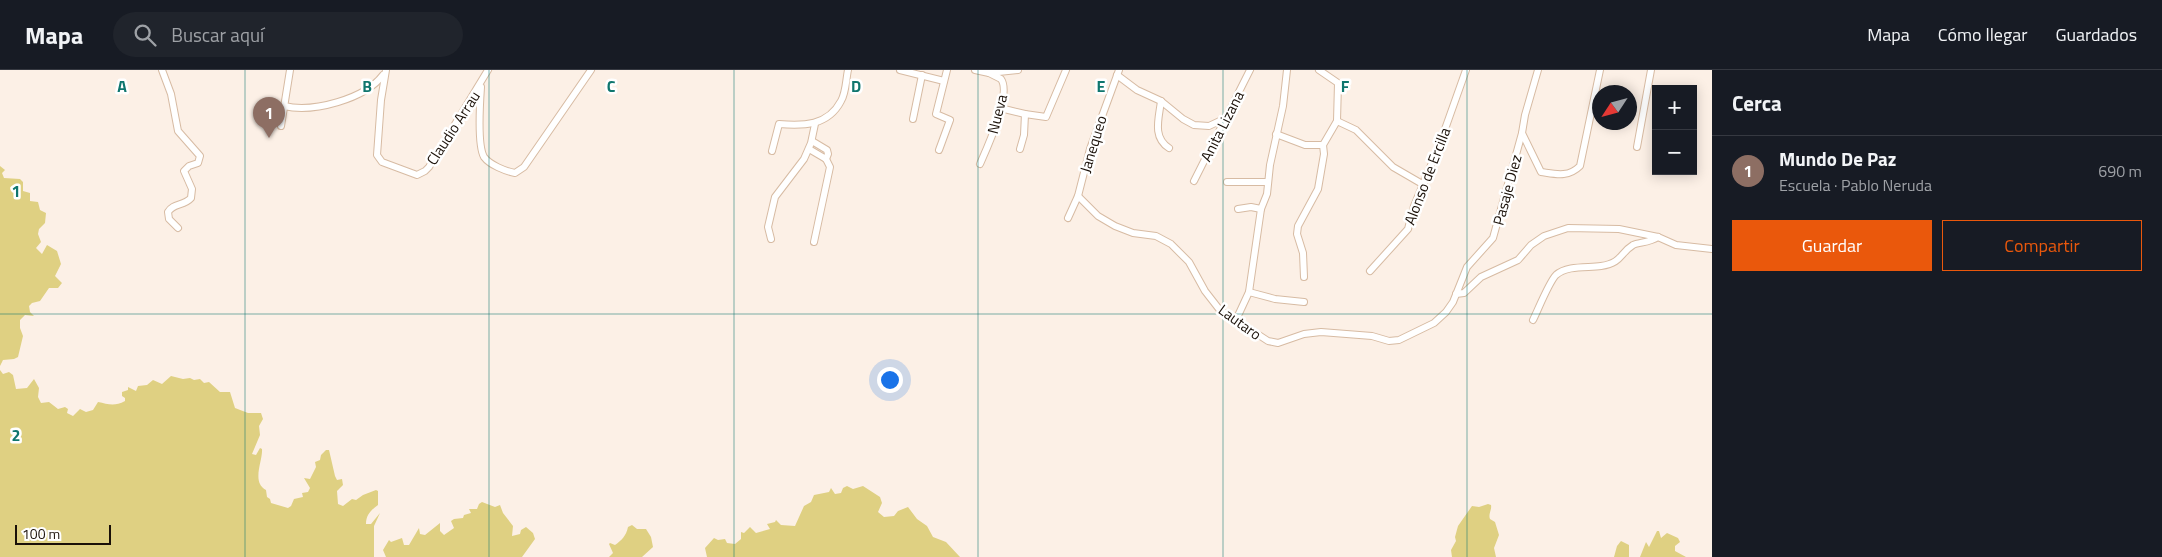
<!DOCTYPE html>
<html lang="es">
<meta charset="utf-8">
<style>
body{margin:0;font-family:"Titillium Web",sans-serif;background:#20242c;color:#f1f3f6}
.controls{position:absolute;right:15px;top:15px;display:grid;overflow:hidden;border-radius:0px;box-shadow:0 2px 12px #0003}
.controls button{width:45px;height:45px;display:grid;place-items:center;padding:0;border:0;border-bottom:1px solid #363941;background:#171b24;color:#f1f3f6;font:25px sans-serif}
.compass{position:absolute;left:1592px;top:15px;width:45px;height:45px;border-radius:50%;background:#171b24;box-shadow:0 2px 12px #0003;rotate:234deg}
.scale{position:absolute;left:15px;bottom:12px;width:96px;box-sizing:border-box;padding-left:5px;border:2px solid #1a1008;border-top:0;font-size:14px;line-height:18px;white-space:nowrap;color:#1a1008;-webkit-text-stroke:4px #fff;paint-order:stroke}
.you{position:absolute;left:889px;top:309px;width:18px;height:18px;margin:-12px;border:4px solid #fff;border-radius:50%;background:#1a73e8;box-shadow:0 0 0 8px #1a73e833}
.badge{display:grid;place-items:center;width:32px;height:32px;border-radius:50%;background:#ea580c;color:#fff;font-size:16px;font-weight:700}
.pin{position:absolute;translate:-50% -41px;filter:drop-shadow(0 1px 2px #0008)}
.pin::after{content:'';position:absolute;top:26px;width:18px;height:15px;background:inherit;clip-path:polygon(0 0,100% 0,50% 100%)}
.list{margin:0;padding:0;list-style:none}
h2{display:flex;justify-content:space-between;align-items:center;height:65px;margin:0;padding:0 20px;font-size:21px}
h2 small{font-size:16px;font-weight:400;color:#9ea1a6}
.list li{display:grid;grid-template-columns:32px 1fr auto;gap:15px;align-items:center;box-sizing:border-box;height:70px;padding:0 20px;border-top:1px solid #363941}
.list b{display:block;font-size:19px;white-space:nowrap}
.list p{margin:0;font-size:16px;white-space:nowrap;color:#9ea1a6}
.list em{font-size:16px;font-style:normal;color:#9ea1a6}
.actions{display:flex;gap:10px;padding:15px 20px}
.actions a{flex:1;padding:11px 0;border:1px solid #ea580c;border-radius:0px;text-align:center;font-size:18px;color:#ea580c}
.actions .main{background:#ea580c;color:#fff}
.icon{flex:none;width:28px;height:28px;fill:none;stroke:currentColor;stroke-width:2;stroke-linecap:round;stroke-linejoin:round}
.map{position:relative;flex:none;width:1712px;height:487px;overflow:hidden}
header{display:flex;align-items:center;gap:30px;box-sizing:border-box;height:70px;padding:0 25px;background:#171b24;border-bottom:1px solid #363941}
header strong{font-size:24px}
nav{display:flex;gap:28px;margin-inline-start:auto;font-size:18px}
.search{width:350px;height:45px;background:#20242c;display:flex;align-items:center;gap:12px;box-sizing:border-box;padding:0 18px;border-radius:28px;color:#9ea1a6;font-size:19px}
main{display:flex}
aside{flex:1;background:#171b24}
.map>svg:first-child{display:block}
.water{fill:#dfd082}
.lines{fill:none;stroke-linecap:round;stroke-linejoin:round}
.street-casing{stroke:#d7bba3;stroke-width:8}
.street{stroke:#fff;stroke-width:6}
.grid{fill:none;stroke:#0f766e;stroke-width:1;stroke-opacity:0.55}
.labels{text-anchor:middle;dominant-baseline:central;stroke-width:5;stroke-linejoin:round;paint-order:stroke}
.street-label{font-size:15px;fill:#1a1008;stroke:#fff}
.grid-label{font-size:16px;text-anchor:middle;font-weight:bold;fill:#0f766e;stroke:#fff;stroke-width:5;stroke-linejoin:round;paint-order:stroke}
</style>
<header>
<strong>Mapa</strong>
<div class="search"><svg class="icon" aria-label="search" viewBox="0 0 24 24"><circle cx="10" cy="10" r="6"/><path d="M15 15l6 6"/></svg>Buscar aquí</div>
<nav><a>Mapa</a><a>Cómo llegar</a><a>Guardados</a></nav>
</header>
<main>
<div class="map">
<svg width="1712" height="487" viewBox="0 0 1712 487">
<rect width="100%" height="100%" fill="#fcf0e6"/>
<g class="water">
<path d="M0 96 5 100 2 103 4 108 20 109 23 112V121L30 123V131L38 132 40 140 46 143 45 153 39 159 38 164 41 172 36 178 42 184 47 175 57 181 61 194 55 206 62 213 58 218H49L40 231 32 233 29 236 30 242 34 246 25 245 20 250V258L23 266 18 287 14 289 3 290 0 296Z"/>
<path d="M0 300 3 304 9 302 13 305 16 319 27 318 34 309 39 318 38 327 41 333 49 332 58 339 65 337 68 339 67 343 73 346 80 339 86 342 93 340 98 332C108 334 114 337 125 331V328L122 326V322L128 320V317L136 321 138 316 147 315 153 310 162 314 171 306 183 309 190 308 194 310 200 309 204 313 209 312 220 322H230L235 338 248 343H261L263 349 259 356 260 365 252 384 256 385 260 378 262 379C263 391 251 412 266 420L267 427 270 429 271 433 288 438 291 436 294 429 303 427 302 423 308 422 310 418 304 408 310 409 316 397 315 392 320 390 321 385 326 380H329L335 406 337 410 342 409 343 415 337 421 338 434 343 436 352 429 356 430 363 425 376 420 378 421V435C371 440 366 445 366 454H371L380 443 374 456V487H0Z"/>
<path d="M847 416 853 419 863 416 880 427 882 433 878 442 884 447 894 446 898 441 908 437 917 449 927 456 933 467 946 472 960 487H707L705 478 714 468 718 470 725 469 727 473 735 474 741 469V462L744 463 750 457 756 463 770 459 767 454 775 452 776 450 781 455 795 456 804 436 811 432 814 425 829 422 831 418 835 424 841 423 843 418Z"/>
<path d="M482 432 495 437 500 435 503 443 513 456 512 466 520 464 521 460 526 457 533 463 535 469 522 487H386L383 480 389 470 391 472 402 468 404 475H409L419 458 420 464 425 465 440 453V461L444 465 454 458 451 451 454 449 463 448 464 445 471 443 469 439H477L479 434Z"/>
<path d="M1488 434 1491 435C1492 440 1488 444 1490 449L1495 452 1499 465 1494 478 1496 487H1452L1451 480 1456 471 1455 467 1458 456 1472 436 1479 437Z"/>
<path d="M632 455 637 459H646L651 467 653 477 642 487H609L613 483 609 474 610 473 615 475C622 470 626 466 628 457Z"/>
<path d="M1657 461H1659L1661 468 1667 463 1678 468 1680 472 1675 476V481L1686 487H1640L1646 472 1649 477Z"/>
<path d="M1621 471 1629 475V487H1614L1617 476Z"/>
</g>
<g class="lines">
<defs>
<g id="street">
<path d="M162 0 171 24 178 61 200 86 198 93 189 96 184 101 192 119 191 128C184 136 173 133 168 142L169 149 178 158"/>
<path d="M386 0 381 30 377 85 382 92 417 105 425 101 429 97 488 0"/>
<path d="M900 0 944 11"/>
<path d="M975 0 989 3 1018 0"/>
<path d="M1538 0 1525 45 1522 63 1541 102C1555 104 1568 108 1580 96L1600 0"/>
<path d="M1117 5 1137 20 1161 31 1183 49 1194 55 1209 56 1226 48"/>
<path d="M481 17C480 32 477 75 484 87 490 95 505 101 515 103L524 97 591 0"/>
<path d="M1161 31C1159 48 1152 67 1169 78"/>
<path d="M284 36C313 43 365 29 383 5"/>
<path d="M1000 38 1025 44 1046 47 1066 0"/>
<path d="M913 49 922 5"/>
<path d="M1337 51 1356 60 1393 97 1424 115"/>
<path d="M281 56 290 0"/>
<path d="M1276 64 1305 75H1323"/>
<path d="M812 71 827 80 828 84 826 89"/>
<path d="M1637 77 1651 0"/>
<path d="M809 79 826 89 830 97 814 172"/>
<path d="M1020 79 1024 65 1025 44"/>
<path d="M939 80 950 50 936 44 947 0"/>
<path d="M772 81 779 54C803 56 828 56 841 31 846 23 846 9 848 0"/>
<path d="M980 94C987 78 1012 24 1001 9L989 3"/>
<path d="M1194 111 1250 0"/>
<path d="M1227 112H1267"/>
<path d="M1078 126 1098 146 1115 156 1133 163 1156 166 1171 174 1189 192 1205 221 1219 239 1268 271 1278 273 1304 264 1321 262 1372 266 1389 271 1399 270 1434 253 1446 242 1453 232 1467 197 1493 168 1522 63"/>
<path d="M1238 139 1251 137 1261 139"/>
<path d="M1068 148 1078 126 1090 79 1119 0"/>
<path d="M771 169 768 157 775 127 804 89 811 73 815 54"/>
<path d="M1370 201 1408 159 1414 136 1439 76 1466 0"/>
<path d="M1304 207 1303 183 1297 164 1298 156 1318 119 1324 84 1323 75 1337 51 1338 13 1319 0"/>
<path d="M1249 222 1275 229 1304 232"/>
<path d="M1456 224 1464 223 1481 207 1518 190 1531 175 1544 166 1568 158 1619 159 1658 167 1676 175 1712 179"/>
<path d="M1236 250 1249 222 1261 139 1267 124 1270 95 1283 36 1287 0"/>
<path d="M1533 250C1538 240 1549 212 1556 205 1567 195 1588 198 1601 196 1622 193 1620 183 1633 175 1639 172 1649 173 1658 167"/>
</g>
</defs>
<use href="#street" class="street-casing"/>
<use href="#street" class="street"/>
</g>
<path class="grid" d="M245 0V487M489 0V487M734 0V487M978 0V487M1223 0V487M1467 0V487M0 244H1712"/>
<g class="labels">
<g class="street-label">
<text transform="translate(997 44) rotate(-76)">Nueva</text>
<text transform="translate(1222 56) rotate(-63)">Anita Lizana</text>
<text transform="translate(453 58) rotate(-57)">Claudio Arrau</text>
<text transform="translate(1093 74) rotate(-73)">Janequeo</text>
<text transform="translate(1427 106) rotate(-69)">Alonso de Ercilla</text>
<text transform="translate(1507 120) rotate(-75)">Pasaje Diez</text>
<text transform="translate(1240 252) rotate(36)">Lautaro</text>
</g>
</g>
<g class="grid-label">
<text x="122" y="22">A</text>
<text x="367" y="22">B</text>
<text x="611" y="22">C</text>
<text x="856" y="22">D</text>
<text x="1101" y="22">E</text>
<text x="1345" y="22">F</text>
<text x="16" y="127">1</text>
<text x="16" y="371">2</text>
</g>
</svg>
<div class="controls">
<button>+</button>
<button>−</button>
</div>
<svg class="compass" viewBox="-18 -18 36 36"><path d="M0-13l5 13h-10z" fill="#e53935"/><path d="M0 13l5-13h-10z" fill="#9ea1a6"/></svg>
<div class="scale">100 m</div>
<div class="you"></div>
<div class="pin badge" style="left:269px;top:68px;background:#8d6e63">1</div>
</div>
<aside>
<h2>Cerca<small></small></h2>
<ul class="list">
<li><span class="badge" style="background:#8d6e63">1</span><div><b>Mundo De Paz</b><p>Escuela · Pablo Neruda</p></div><em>690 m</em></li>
</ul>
<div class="actions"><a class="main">Guardar</a><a>Compartir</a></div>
</aside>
</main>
